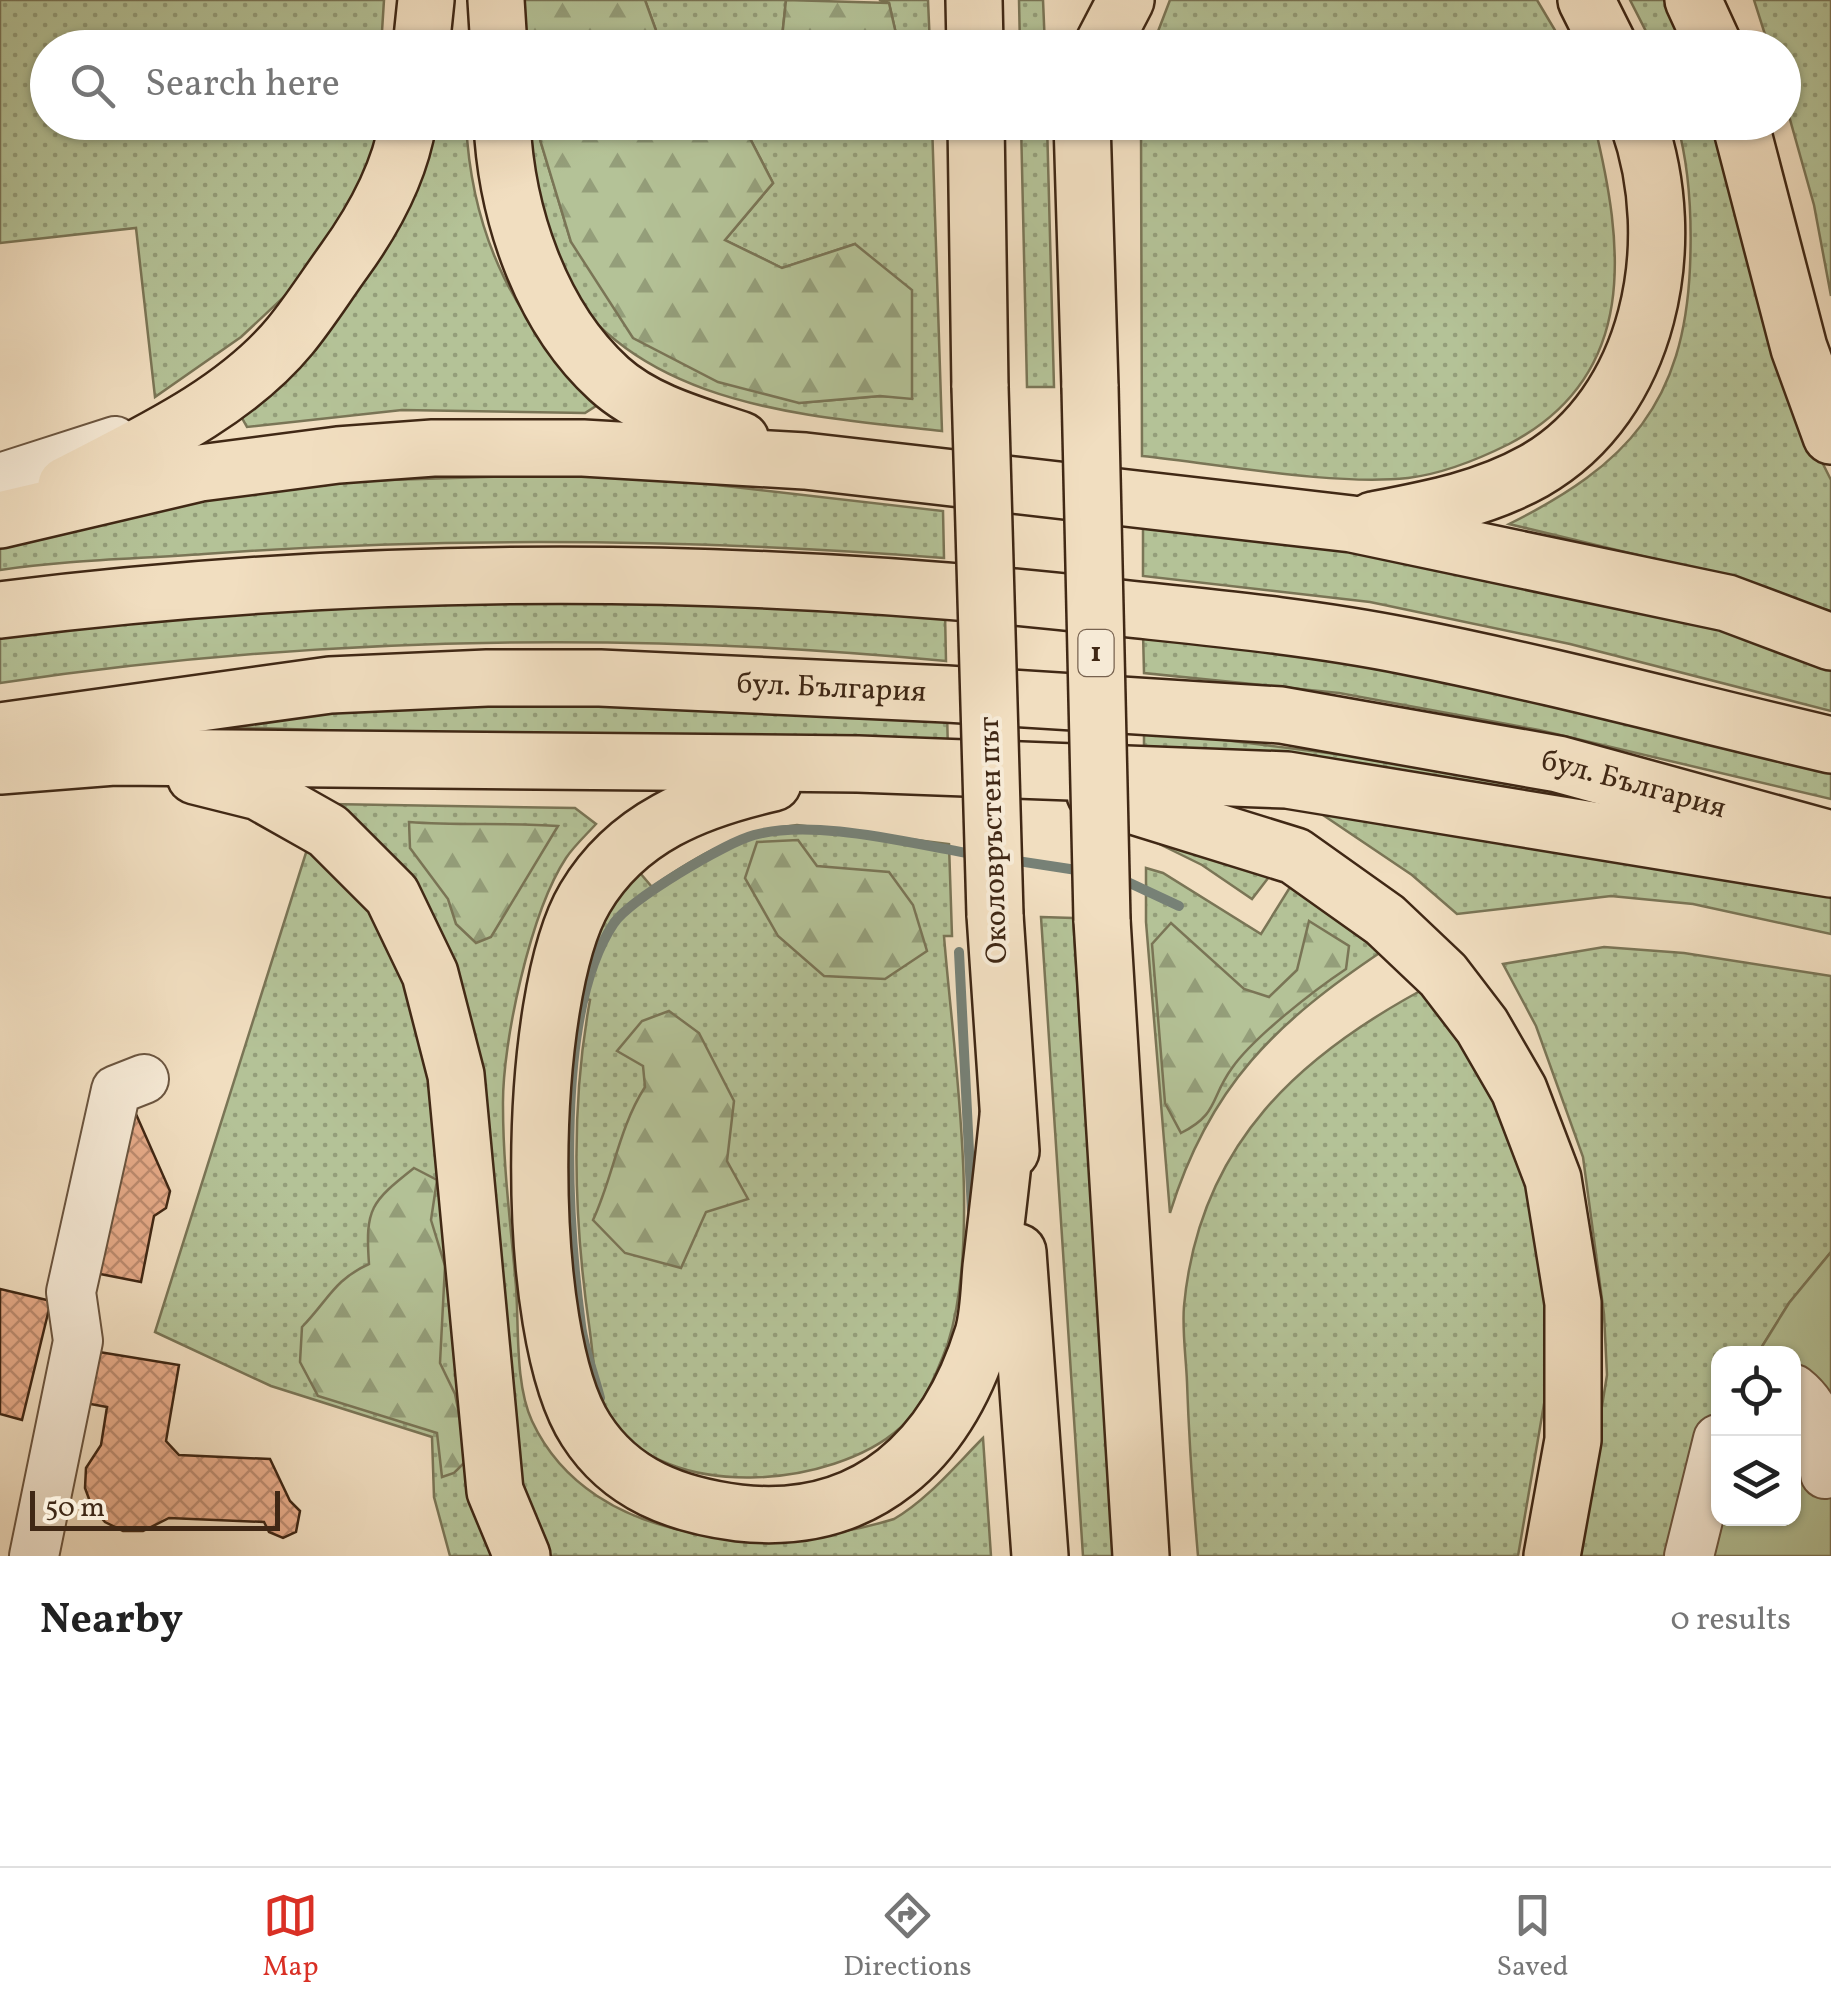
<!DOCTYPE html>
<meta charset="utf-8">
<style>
body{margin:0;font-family:Vollkorn,serif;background:#f2f2f2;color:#222}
.controls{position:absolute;right:30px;bottom:30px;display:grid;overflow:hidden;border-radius:20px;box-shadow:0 2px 8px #0004}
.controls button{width:90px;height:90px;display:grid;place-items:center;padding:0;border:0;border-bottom:2px solid #e0e0e0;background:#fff;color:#222;font:50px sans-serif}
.scale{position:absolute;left:30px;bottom:25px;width:250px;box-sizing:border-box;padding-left:10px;border:5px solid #402815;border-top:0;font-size:28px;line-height:35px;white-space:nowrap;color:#402815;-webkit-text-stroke:8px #f6ead6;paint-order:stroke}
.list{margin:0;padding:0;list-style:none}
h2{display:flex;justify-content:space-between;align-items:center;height:130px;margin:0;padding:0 40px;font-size:42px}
h2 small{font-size:32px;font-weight:400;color:#767676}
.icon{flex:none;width:55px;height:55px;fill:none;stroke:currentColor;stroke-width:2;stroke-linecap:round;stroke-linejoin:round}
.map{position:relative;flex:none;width:1831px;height:1556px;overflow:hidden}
.search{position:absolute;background:#fff;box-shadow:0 2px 8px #0004;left:30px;right:30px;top:30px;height:110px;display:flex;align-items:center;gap:25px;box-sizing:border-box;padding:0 35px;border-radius:55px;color:#767676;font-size:38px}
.sheet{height:310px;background:#fff}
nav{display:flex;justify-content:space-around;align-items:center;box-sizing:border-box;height:140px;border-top:2px solid #e0e0e0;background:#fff;font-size:28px;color:#767676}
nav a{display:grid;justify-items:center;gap:5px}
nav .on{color:#d93025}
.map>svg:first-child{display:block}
.grass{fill:url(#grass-dots);stroke:#7a7556;stroke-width:2.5}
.forest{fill:url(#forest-firs);stroke:#7a7556;stroke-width:2.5}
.pitch{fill:#b4c297;stroke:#7a7556;stroke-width:2.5}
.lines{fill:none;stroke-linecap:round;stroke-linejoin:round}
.stream{stroke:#778176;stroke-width:10}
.building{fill:url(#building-cross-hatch);stroke:#402815;stroke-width:2.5}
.minor-casing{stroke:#6c5640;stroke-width:52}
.major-casing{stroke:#402815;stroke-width:60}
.highway-casing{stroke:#402815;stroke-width:60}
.minor{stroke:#f6ead6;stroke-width:48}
.major{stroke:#f1dec0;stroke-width:55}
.highway{stroke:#f1dec0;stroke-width:55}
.highway-bridge-casing{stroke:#402815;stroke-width:60;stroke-linecap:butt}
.highway-bridge{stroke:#f1dec0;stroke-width:55}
.labels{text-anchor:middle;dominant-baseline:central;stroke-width:8;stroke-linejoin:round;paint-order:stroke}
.shield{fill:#f6ead6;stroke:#77624f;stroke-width:2.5}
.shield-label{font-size:28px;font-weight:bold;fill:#402815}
.street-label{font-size:30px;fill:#402815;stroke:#f6ead6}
</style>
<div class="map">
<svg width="1831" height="1556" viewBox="0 0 1831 1556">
<defs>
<pattern id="grass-dots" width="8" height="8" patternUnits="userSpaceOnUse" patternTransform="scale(2.5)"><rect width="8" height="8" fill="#b4c297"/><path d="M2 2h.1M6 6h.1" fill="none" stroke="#949e7a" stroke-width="1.8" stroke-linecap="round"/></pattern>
<pattern id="forest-firs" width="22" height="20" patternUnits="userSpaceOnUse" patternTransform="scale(2.5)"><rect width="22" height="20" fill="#b4c297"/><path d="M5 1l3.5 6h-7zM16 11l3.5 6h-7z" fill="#949e7a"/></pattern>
<pattern id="building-cross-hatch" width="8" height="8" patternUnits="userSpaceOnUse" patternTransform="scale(2.5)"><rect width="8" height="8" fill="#e7ac8a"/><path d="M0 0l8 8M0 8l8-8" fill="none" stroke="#bd8c70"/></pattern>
</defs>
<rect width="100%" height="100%" fill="#f1dec0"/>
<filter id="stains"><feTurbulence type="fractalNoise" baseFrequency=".002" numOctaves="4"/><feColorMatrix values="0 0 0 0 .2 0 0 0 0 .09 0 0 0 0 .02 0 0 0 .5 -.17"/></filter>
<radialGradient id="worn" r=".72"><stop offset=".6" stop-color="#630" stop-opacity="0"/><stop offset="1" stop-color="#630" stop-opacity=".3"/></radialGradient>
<g class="grass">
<path d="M0 0H384L381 47 48 48V122L376 123 374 158 318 265 241 337 155 397 136 228 0 243Z"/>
<path d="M645 0H786L781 47H662Z"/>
<path d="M879 0H928L930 47H899L889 3Z"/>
<path d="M1019 0H1043L1045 47H1020Z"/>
<path d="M1170 0H1537L1565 47H1152Z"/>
<path d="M1630 0H1675L1699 47H1654Z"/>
<path d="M1754 0H1831V296L1814 205 1784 98V48L1769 47Z"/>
<path d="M427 123H466C472 241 517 323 599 404L585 413 402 410 247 427 237 409Z"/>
<path d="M518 123H535L571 242 799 403 880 396 912 398 855 244 782 268 725 240 773 183 742 123H932L942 431C797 415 623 406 549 257 534 225 526 159 518 123Z"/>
<path d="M1021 123H1047L1054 387H1027Z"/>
<path d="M1141 123H1594C1624 246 1640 376 1509 444 1479 459 1441 474 1408 478 1333 486 1219 464 1142 456Z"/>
<path d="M1677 123H1726L1812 442 1831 480V611L1654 559 1509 524C1628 465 1684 403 1690 267 1692 219 1690 169 1677 123Z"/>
<path d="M547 475 665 479 943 511 944 558C696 539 451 536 204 554 136 559 67 560 0 570V542L208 498 324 482Z"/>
<path d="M1143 528 1288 540 1598 595 1831 657V711L1570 644 1370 602 1143 576Z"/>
<path d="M485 597 945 612 946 661C631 631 313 636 0 683V633L174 611Z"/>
<path d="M1143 632 1333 659 1467 684 1782 756 1831 772V799L1539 730 1339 693 1144 673Z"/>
<path d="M440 702 947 711 948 753 231 727 234 716Z"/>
<path d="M1144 730 1416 764 1675 817 1144 756Z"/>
<path d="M329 804 575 808 596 824C586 835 574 846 566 858 531 911 502 1042 503 1106 503 1166 511 1227 516 1287 519 1328 515 1384 532 1421 592 1550 775 1556 894 1519 927 1500 956 1465 983 1438L991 1556H543L519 1502 484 1135Z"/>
<path d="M1317 811 1601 848 1831 896V934L1693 904 1611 896 1457 914 1412 875Z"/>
<path d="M797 825 949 844 952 936H944C953 1051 982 1235 948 1343 938 1371 923 1408 900 1428 833 1488 665 1503 611 1419 594 1394 594 1361 590 1332 574 1223 570 1109 590 1000L573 995 579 957 635 867 652 887C698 855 740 831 797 825Z"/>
<path d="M1145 837 1272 873 1252 899 1202 865Z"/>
<path d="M310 840 368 904 426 1028 494 1556H450L434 1497 432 1437 271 1386 155 1332Z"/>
<path d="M1146 868 1163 873 1261 934 1292 884 1384 950C1276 1022 1209 1086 1170 1213L1146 922Z"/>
<path d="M1041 917 1073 918 1115 1556H1083Z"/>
<path d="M1604 947 1684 953 1831 976V1252L1789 1303 1758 1353 1718 1354V1417L1676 1556H1578L1607 1375 1604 1314 1583 1157 1536 1026 1503 964Z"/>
<path d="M1437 982 1532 1167 1556 1334 1518 1556H1198C1193 1498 1189 1440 1187 1382 1186 1357 1182 1331 1184 1306 1199 1144 1300 1053 1437 982Z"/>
</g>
<g class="forest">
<path d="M523 0H645L662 47H525Z"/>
<path d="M786 0 889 3 899 47H781Z"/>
<path d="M535 123H742L773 183 725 240 782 268 855 244 912 290V399L880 396 799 403 718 382 633 338 571 242Z"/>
<path d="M409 822C459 826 508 822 558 826L491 937 476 943 456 924 448 899 410 848Z"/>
<path d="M798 840 817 866 889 872 913 905 927 951 885 979 824 976 778 936 745 878 757 842Z"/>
<path d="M1309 921 1349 946 1346 969C1313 991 1254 1037 1232 1068 1210 1098 1219 1114 1181 1133L1165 1103 1152 944 1171 923 1244 989 1269 997 1297 970Z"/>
<path d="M669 1011 699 1033 734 1101 727 1161 748 1199 706 1212 681 1268 625 1253 593 1220C613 1177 619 1127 645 1087L643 1066 617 1051 642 1021Z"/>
<path d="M414 1168 437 1180 431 1220 445 1266 440 1363 455 1394 468 1459 454 1473 442 1477 437 1433 318 1396 300 1362 302 1327C329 1299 334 1280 369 1264 365 1208 371 1202 414 1168Z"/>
</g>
<path class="pitch" d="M1831 1252V1556H1676L1718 1518H1794V1354L1758 1353 1789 1303Z"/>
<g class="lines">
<g class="stream">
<path d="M1011 860 1083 871"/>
<path d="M1119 878 1179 906"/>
<path d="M959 952 972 1211"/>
<path d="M600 1398C594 1374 584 1349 581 1325 567 1220 554 1012 614 923 631 899 725 843 754 835 817 818 915 845 979 855"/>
</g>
</g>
<g class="building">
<path d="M128 1096 170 1191 166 1208 154 1216 141 1282 85 1271Z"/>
<path d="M0 1289 51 1301 22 1420 0 1414Z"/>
<path d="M93 1351 179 1365 166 1441 179 1455 270 1459 290 1501 300 1511 296 1532 283 1538 269 1532 264 1522 169 1518 143 1531H123L105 1522 92 1507 85 1488 86 1468 101 1445 107 1407 85 1403Z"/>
</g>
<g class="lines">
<defs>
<g id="minor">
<path d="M0 478 115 441"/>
<path d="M1794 1389C1823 1412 1822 1439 1825 1474"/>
<path d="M34 1556 78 1341 71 1292 116 1090 144 1079"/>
<path d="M1689 1556 1718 1439"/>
</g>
<g id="major">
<path d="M0 610C366 564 736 565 1102 606 1203 617 1306 626 1406 646 1548 674 1690 712 1831 745"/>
<path id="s1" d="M0 731 330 685 487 678H600L947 694 1281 715 1558 764 1831 839"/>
</g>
<g id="highway">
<path d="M496 0 499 48"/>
<path d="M974 0 975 48"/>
<path d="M1586 0 1610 48"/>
<path d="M1693 0 1715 48"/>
<path d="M421 48 426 0"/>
<path d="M1101 48 1126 0"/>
<path d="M502 122C506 213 540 316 609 379 644 411 696 425 741 440"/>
<path d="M976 122 980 387"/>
<path d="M1082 122 1090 387"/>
<path d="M1740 122 1799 348 1831 436"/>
<path d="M66 485C143 445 234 404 290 336 309 313 326 286 344 261 373 221 400 171 408 122"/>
<path d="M0 520 200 473 338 455 433 448H583L805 461 1352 524 1727 603 1831 642"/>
<path d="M1373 520C1430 509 1484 499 1534 471 1651 404 1681 243 1638 122"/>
<path d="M0 766 114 757 858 764 1287 780 1831 869"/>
<path d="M195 776 259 792 328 831 392 895 430 974 456 1075 495 1491 522 1556"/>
<path d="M773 783C698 800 627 827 585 898 526 997 523 1333 586 1430 621 1485 677 1505 739 1513 867 1527 947 1450 983 1334 989 1313 989 1288 991 1267 997 1216 1003 1166 1008 1116"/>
<path d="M1095 794 1295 856 1385 920 1443 975 1482 1026 1519 1090 1553 1179 1573 1303V1440L1552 1556"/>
<path d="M995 915 1011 1151"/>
<path d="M1102 920 1141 1556"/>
<path d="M1018 1252 1040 1556"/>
</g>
</defs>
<use href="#minor" class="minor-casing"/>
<use href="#major" class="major-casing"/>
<use href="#highway" class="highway-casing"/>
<use href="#minor" class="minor"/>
<use href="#major" class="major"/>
<use href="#highway" class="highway"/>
<defs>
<g id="highway-bridge">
<path d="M980 387 995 915"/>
<path d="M1090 387 1102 920"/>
</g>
</defs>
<use href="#highway-bridge" class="highway-bridge-casing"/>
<use href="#highway-bridge" class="highway-bridge"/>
</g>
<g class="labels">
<rect class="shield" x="1078.5" y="630" width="35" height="46" rx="8"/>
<g class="shield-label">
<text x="1096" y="653">1</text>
</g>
<g class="street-label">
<text stroke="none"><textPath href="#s1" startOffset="835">бул. България</textPath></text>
<text stroke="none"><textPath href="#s1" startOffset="1645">бул. България</textPath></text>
<text transform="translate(994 840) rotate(-92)">Околовръстен път</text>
</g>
</g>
<rect width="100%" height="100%" filter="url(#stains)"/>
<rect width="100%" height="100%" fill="url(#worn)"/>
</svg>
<div class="controls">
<button><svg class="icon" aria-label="locate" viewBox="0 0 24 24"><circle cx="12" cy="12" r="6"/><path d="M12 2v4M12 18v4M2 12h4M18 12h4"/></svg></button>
<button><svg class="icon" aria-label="layers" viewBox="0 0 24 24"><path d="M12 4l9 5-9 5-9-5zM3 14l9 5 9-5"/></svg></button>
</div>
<div class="scale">50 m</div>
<div class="search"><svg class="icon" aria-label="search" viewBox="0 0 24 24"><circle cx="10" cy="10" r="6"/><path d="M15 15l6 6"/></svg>Search here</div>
</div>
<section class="sheet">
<h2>Nearby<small>0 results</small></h2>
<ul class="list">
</ul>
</section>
<nav>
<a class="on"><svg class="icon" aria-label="map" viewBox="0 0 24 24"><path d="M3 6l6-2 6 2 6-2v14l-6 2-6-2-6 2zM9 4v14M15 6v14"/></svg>Map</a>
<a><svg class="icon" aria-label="directions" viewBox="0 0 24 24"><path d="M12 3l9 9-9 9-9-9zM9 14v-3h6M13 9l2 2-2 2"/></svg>Directions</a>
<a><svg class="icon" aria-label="saved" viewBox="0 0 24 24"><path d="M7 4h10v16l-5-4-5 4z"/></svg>Saved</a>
</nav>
